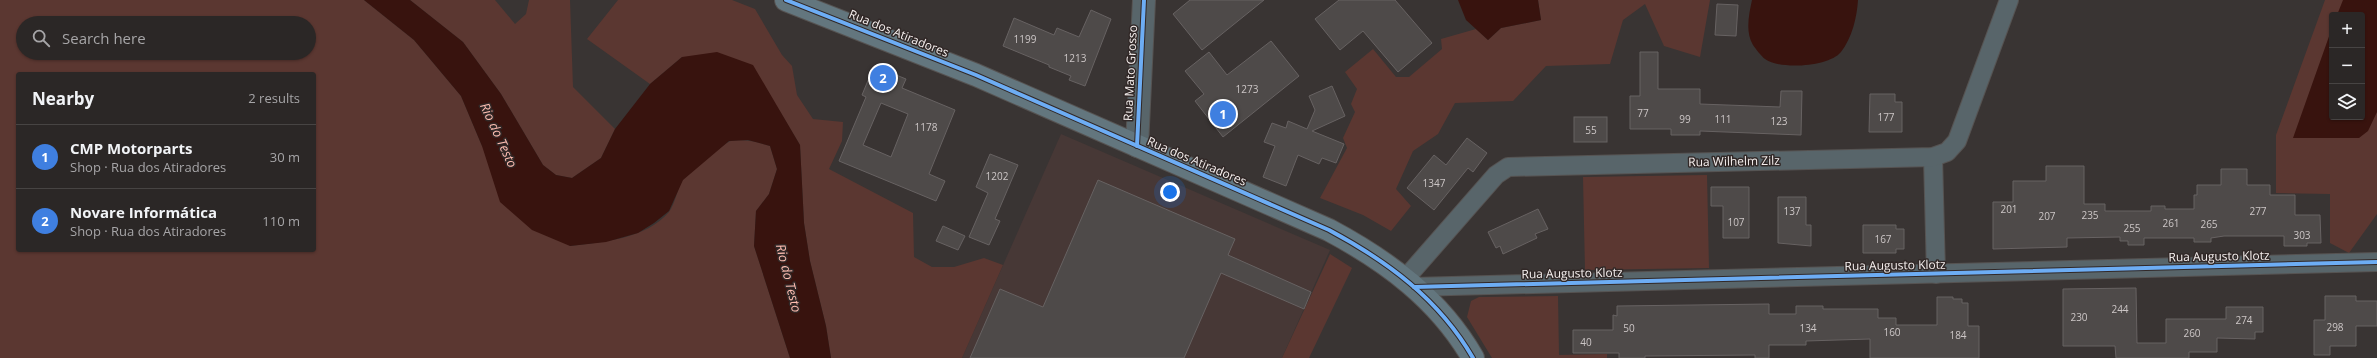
<!DOCTYPE html>
<meta charset="utf-8">
<style>
body{margin:0;font-family:"Open Sans",sans-serif;background:#332f2e;color:#f1f3f6}
.controls{position:absolute;right:12px;top:12px;display:grid;overflow:hidden;border-radius:4px;box-shadow:0 1px 3px #0004}
.controls button{width:36px;height:36px;display:grid;place-items:center;padding:0;border:0;border-bottom:1px solid #474443;background:#2b2726;color:#f1f3f6;font:20px sans-serif}
.you{position:absolute;left:1170px;top:192px;width:14px;height:14px;margin:-10px;border:3px solid #fff;border-radius:50%;background:#1a73e8;box-shadow:0 0 0 6px #1a73e833}
.badge{display:grid;place-items:center;width:26px;height:26px;border-radius:50%;background:#8bbbb9;color:#fff;font-size:13px;font-weight:700}
.pin{position:absolute;translate:-50% -50%;border:2px solid #fff;box-shadow:0 1px 4px #0006}
.list{margin:0;padding:0;list-style:none}
h2{display:flex;justify-content:space-between;align-items:center;height:52px;margin:0;padding:0 16px;font-size:17px}
h2 small{font-size:13px;font-weight:400;color:#a6a5a7}
.list li{display:grid;grid-template-columns:26px 1fr auto;gap:12px;align-items:center;box-sizing:border-box;height:64px;padding:0 16px;border-top:1px solid #474443}
.list b{display:block;font-size:15px;white-space:nowrap}
.list p{margin:0;font-size:13px;white-space:nowrap;color:#a6a5a7}
.list em{font-size:13px;font-style:normal;color:#a6a5a7}
.icon{flex:none;width:22px;height:22px;fill:none;stroke:currentColor;stroke-width:2;stroke-linecap:round;stroke-linejoin:round}
.map{position:relative;flex:none;width:2377px;height:358px;overflow:hidden}
.search{position:absolute;background:#2b2726;box-shadow:0 1px 3px #0004;left:16px;top:16px;width:300px;height:44px;display:flex;align-items:center;gap:10px;box-sizing:border-box;padding:0 14px;border-radius:22px;color:#a6a5a7;font-size:15px}
.panel{position:absolute;background:#2b2726;box-shadow:0 1px 3px #0004;left:16px;top:72px;width:300px;height:180px;border-radius:4px}
.map>svg:first-child{display:block}
.built{fill:#473836}
.green{fill:#5b3731;fill-rule:evenodd}
.water{fill:#38130e}
.building{fill:#4e4a49;stroke:#676262;fill-rule:evenodd}
.lines{fill:none;stroke-linecap:round;stroke-linejoin:round}
.minor-casing{stroke:#565352;stroke-width:20}
.tertiary-casing{stroke:#565352;stroke-width:24}
.primary-casing{stroke:#565352;stroke-width:24}
.minor{stroke:#58656a;stroke-width:18}
.tertiary{stroke:#58656a;stroke-width:22}
.primary{stroke:#63767e;stroke-width:22}
.cycleway-casing{stroke:#312827;stroke-width:6}
.cycleway{stroke:#6dadf4;stroke-width:4}
.labels{text-anchor:middle;dominant-baseline:central;stroke-width:3;stroke-linejoin:round;paint-order:stroke}
.number-label{font-size:10px;fill:#ccc6c6}
.street-label{font-size:12px;fill:#f6f0ef;stroke:#312827}
.water-label{font-size:13px;font-style:italic;fill:#febdb1;stroke:#312827}
</style>
<div class="map">
<svg width="2377" height="358" viewBox="0 0 2377 358">
<rect width="100%" height="100%" fill="#393433"/>
<path class="built" d="M1061 134 1330 250 1282 358H962Z"/>
<g class="green">
<path d="M0 0H364L414 40 461 96 482 146 570 246C603 242 646 239 669 212 675 204 677 190 682 181 686 175 725 142 731 141 745 139 757 142 770 146L777 169 769 194 756 211 754 246 790 358H0ZM23 23H309V53H23ZM18 74H314V250H18Z"/>
<path d="M410 0H495L515 24 526 14 529 0H570L573 87 615 129 601 158 572 178 556 175 543 165 501 94 463 42Z"/>
<path d="M618 0H732L755 9 782 55 792 66 797 95 813 119 843 122 842 141 829 169 913 213 914 257 932 267H954L984 258 1003 265 962 358H831L826 326 810 261 804 223 800 145 779 110 682 57 650 84 587 39Z"/>
<path d="M1538 0H1710L1700 57 1664 46 1645 4 1623 20 1610 64 1546 66 1513 101 1455 103 1438 134 1413 151 1396 189 1411 206 1391 231 1363 215 1320 198 1347 148 1343 138 1355 112 1351 104 1357 89 1345 72 1373 49 1396 77H1409L1442 49 1441 39 1476 29 1488 40 1501 28 1541 20Z"/>
<path d="M2325 0H2377V214L2349 253 2330 243V194L2276 193V135ZM2332 15H2362V117H2332Z"/>
<path d="M1707 175 1709 268 1585 270 1583 177Z"/>
<path d="M1330 254 1352 268 1309 358H1282Z"/>
<path d="M1558 296 1559 355 1607 354V358H1492L1467 317 1471 301 1479 297Z"/>
</g>
<g class="water">
<path d="M364 0H410L463 42 501 94 543 165 556 175 572 178 601 158 615 129 650 84 682 57 717 52 753 65 800 145 804 223 810 261 826 326 831 358H790L754 246 756 211 769 194 777 169 770 146 748 140 729 141 683 180 669 211 654 223 638 233 606 242 570 246 532 230 500 202 482 146 461 96 414 40Z"/>
<path d="M1458 0H1538L1541 20 1501 28 1488 40 1466 20Z"/>
<path d="M1752 0H1858C1857 17 1852 38 1841 52 1829 67 1779 70 1765 59 1761 56 1756 49 1753 45 1745 32 1749 14 1752 0Z"/>
<path d="M2343 0H2377V112L2368 131 2359 138H2293L2332 28V117H2362V15H2337Z"/>
</g>
<g class="building">
<path d="M1190 0H1264L1202 50 1173 14Z"/>
<path d="M1339 0H1395L1432 43 1398 72 1363 31 1340 50 1315 19Z"/>
<path d="M1717 4 1738 5 1736 36 1715 35Z"/>
<path d="M1091 10 1111 19 1085 86 1069 80 1071 76 1049 67V65L1003 46 1014 18 1054 35 1057 28 1079 37Z"/>
<path d="M1271 41 1299 76 1223 137 1195 101 1204 94 1185 71 1209 52 1227 75Z"/>
<path d="M1640 52H1658V89H1700V104L1780 107 1781 91H1802L1801 135 1700 131V135H1671V129H1630V96H1640Z"/>
<path d="M874 66 906 79 902 88 955 110 929 174 945 181 936 201 839 161 866 97 862 95ZM881 103 908 114 891 157 863 145Z"/>
<path d="M1332 86 1345 116 1312 131 1344 144 1336 163 1322 158 1319 164 1298 155 1286 186 1263 177 1275 146 1264 142 1272 123 1286 128 1288 121 1307 129 1315 110 1309 96Z"/>
<path d="M1870 94H1895V102H1902V132H1869Z"/>
<rect x="1574" y="117" width="33" height="25"/>
<path d="M1467 138 1487 153 1473 172 1468 168 1434 210 1407 188 1434 155 1446 165Z"/>
<path d="M990 154 1018 165 995 219 1000 221 989 245 969 237 988 193 976 187Z"/>
<path d="M2046 166H2084V204H2105V211H2151V206H2165V209H2194V195H2197V185H2221V169H2247V185H2270V195H2295V215H2320L2321 243H2307V246H2284V236H2224L2211 238V242H2194V238H2144V245H2128V241H2120V237L2067 238V247L1993 249V202H2013V181H2046Z"/>
<path d="M1098 180 1235 239 1228 255 1311 292 1304 309 1221 273 1184 358H970L1000 289 1043 307Z"/>
<path d="M1711 187H1749V238H1723V206H1711Z"/>
<path d="M1778 197H1806V225H1811V246L1778 243Z"/>
<path d="M1538 209 1548 229 1535 234 1537 238 1503 254 1500 246 1496 248 1488 232Z"/>
<path d="M1863 225H1896V229H1904V249H1896V253H1863Z"/>
<path d="M943 226 965 236 958 250 936 241Z"/>
<path d="M2136 288 2137 343H2166V319H2226V307H2263V332H2255V339L2217 338V352H2189V358H2116L2115 346H2063V289Z"/>
<path d="M2325 296H2356V301H2377V326H2356V346H2330V355H2314V320H2325Z"/>
<path d="M1937 297H1953V299H1962V303H1968V326H1979V358H1870V339L1806 341V345H1769V358H1755V355L1645 356V358H1619V353H1573V330H1613V315L1617 316V306L1769 304V314H1796V306H1823V309H1878V318H1896V325H1937Z"/>
</g>
<g class="lines">
<defs>
<g id="minor">
<path d="M1933 157 1936 274"/>
<path d="M1405 279 1496 175 1508 167 1933 157 1947 152 1957 141 2009 0"/>
<path d="M1414 287 2377 262"/>
</g>
<path id="tertiary" d="M1137 146 1144 0"/>
<path id="primary" d="M786 0 976 75 1329 230C1387 261 1439 299 1473 358"/>
</defs>
<use href="#minor" class="minor-casing"/>
<use href="#tertiary" class="tertiary-casing"/>
<use href="#primary" class="primary-casing"/>
<use href="#minor" class="minor"/>
<use href="#tertiary" class="tertiary"/>
<use href="#primary" class="primary"/>
<defs>
<g id="cycleway">
<path d="M786 0 976 75 1329 230C1387 261 1439 299 1473 358"/>
<path d="M1137 146 1144 0"/>
<path d="M1414 287 2377 262"/>
</g>
</defs>
<use href="#cycleway" class="cycleway-casing"/>
<use href="#cycleway" class="cycleway"/>
</g>
<g class="labels">
<g class="number-label">
<text x="1025" y="39">1199</text>
<text x="1075" y="58">1213</text>
<text x="1247" y="89">1273</text>
<text x="1643" y="113">77</text>
<text x="1886" y="117">177</text>
<text x="1685" y="119">99</text>
<text x="1723" y="119">111</text>
<text x="1779" y="121">123</text>
<text x="926" y="127">1178</text>
<text x="1591" y="130">55</text>
<text x="997" y="176">1202</text>
<text x="1434" y="183">1347</text>
<text x="2009" y="209">201</text>
<text x="1792" y="211">137</text>
<text x="2258" y="211">277</text>
<text x="2090" y="215">235</text>
<text x="2047" y="216">207</text>
<text x="1736" y="222">107</text>
<text x="2171" y="223">261</text>
<text x="2209" y="224">265</text>
<text x="2132" y="228">255</text>
<text x="2302" y="235">303</text>
<text x="1883" y="239">167</text>
<text x="2120" y="309">244</text>
<text x="2079" y="317">230</text>
<text x="2244" y="320">274</text>
<text x="2335" y="327">298</text>
<text x="1629" y="328">50</text>
<text x="1808" y="328">134</text>
<text x="1892" y="332">160</text>
<text x="2192" y="333">260</text>
<text x="1958" y="335">184</text>
<text x="1586" y="342">40</text>
</g>
<g class="street-label">
<text transform="translate(899 33) rotate(22)">Rua dos Atiradores</text>
<text transform="translate(1130 73) rotate(-87)">Rua Mato Grosso</text>
<text transform="translate(1197 161) rotate(23)">Rua dos Atiradores</text>
<text transform="translate(1734 161) rotate(-1)">Rua Wilhelm Zilz</text>
<text transform="translate(2219 256) rotate(-1)">Rua Augusto Klotz</text>
<text transform="translate(1895 265) rotate(-1)">Rua Augusto Klotz</text>
<text transform="translate(1572 273) rotate(-1)">Rua Augusto Klotz</text>
</g>
<g class="water-label">
<text transform="translate(499 135) rotate(65)">Rio do Testo</text>
<text transform="translate(789 278) rotate(76)">Rio do Testo</text>
</g>
</g>
</svg>
<div class="controls">
<button>+</button>
<button>−</button>
<button><svg class="icon" aria-label="layers" viewBox="0 0 24 24"><path d="M12 4l9 5-9 5-9-5zM3 14l9 5 9-5"/></svg></button>
</div>
<div class="you"></div>
<div class="pin badge" style="left:1223px;top:114px;background:#3f7fe0">1</div>
<div class="pin badge" style="left:883px;top:78px;background:#3f7fe0">2</div>
<div class="search"><svg class="icon" aria-label="search" viewBox="0 0 24 24"><circle cx="10" cy="10" r="6"/><path d="M15 15l6 6"/></svg>Search here</div>
<section class="panel">
<h2>Nearby<small>2 results</small></h2>
<ul class="list">
<li><span class="badge" style="background:#3f7fe0">1</span><div><b>CMP Motorparts</b><p>Shop · Rua dos Atiradores</p></div><em>30 m</em></li>
<li><span class="badge" style="background:#3f7fe0">2</span><div><b>Novare Informática</b><p>Shop · Rua dos Atiradores</p></div><em>110 m</em></li>
</ul>
</section>
</div>
